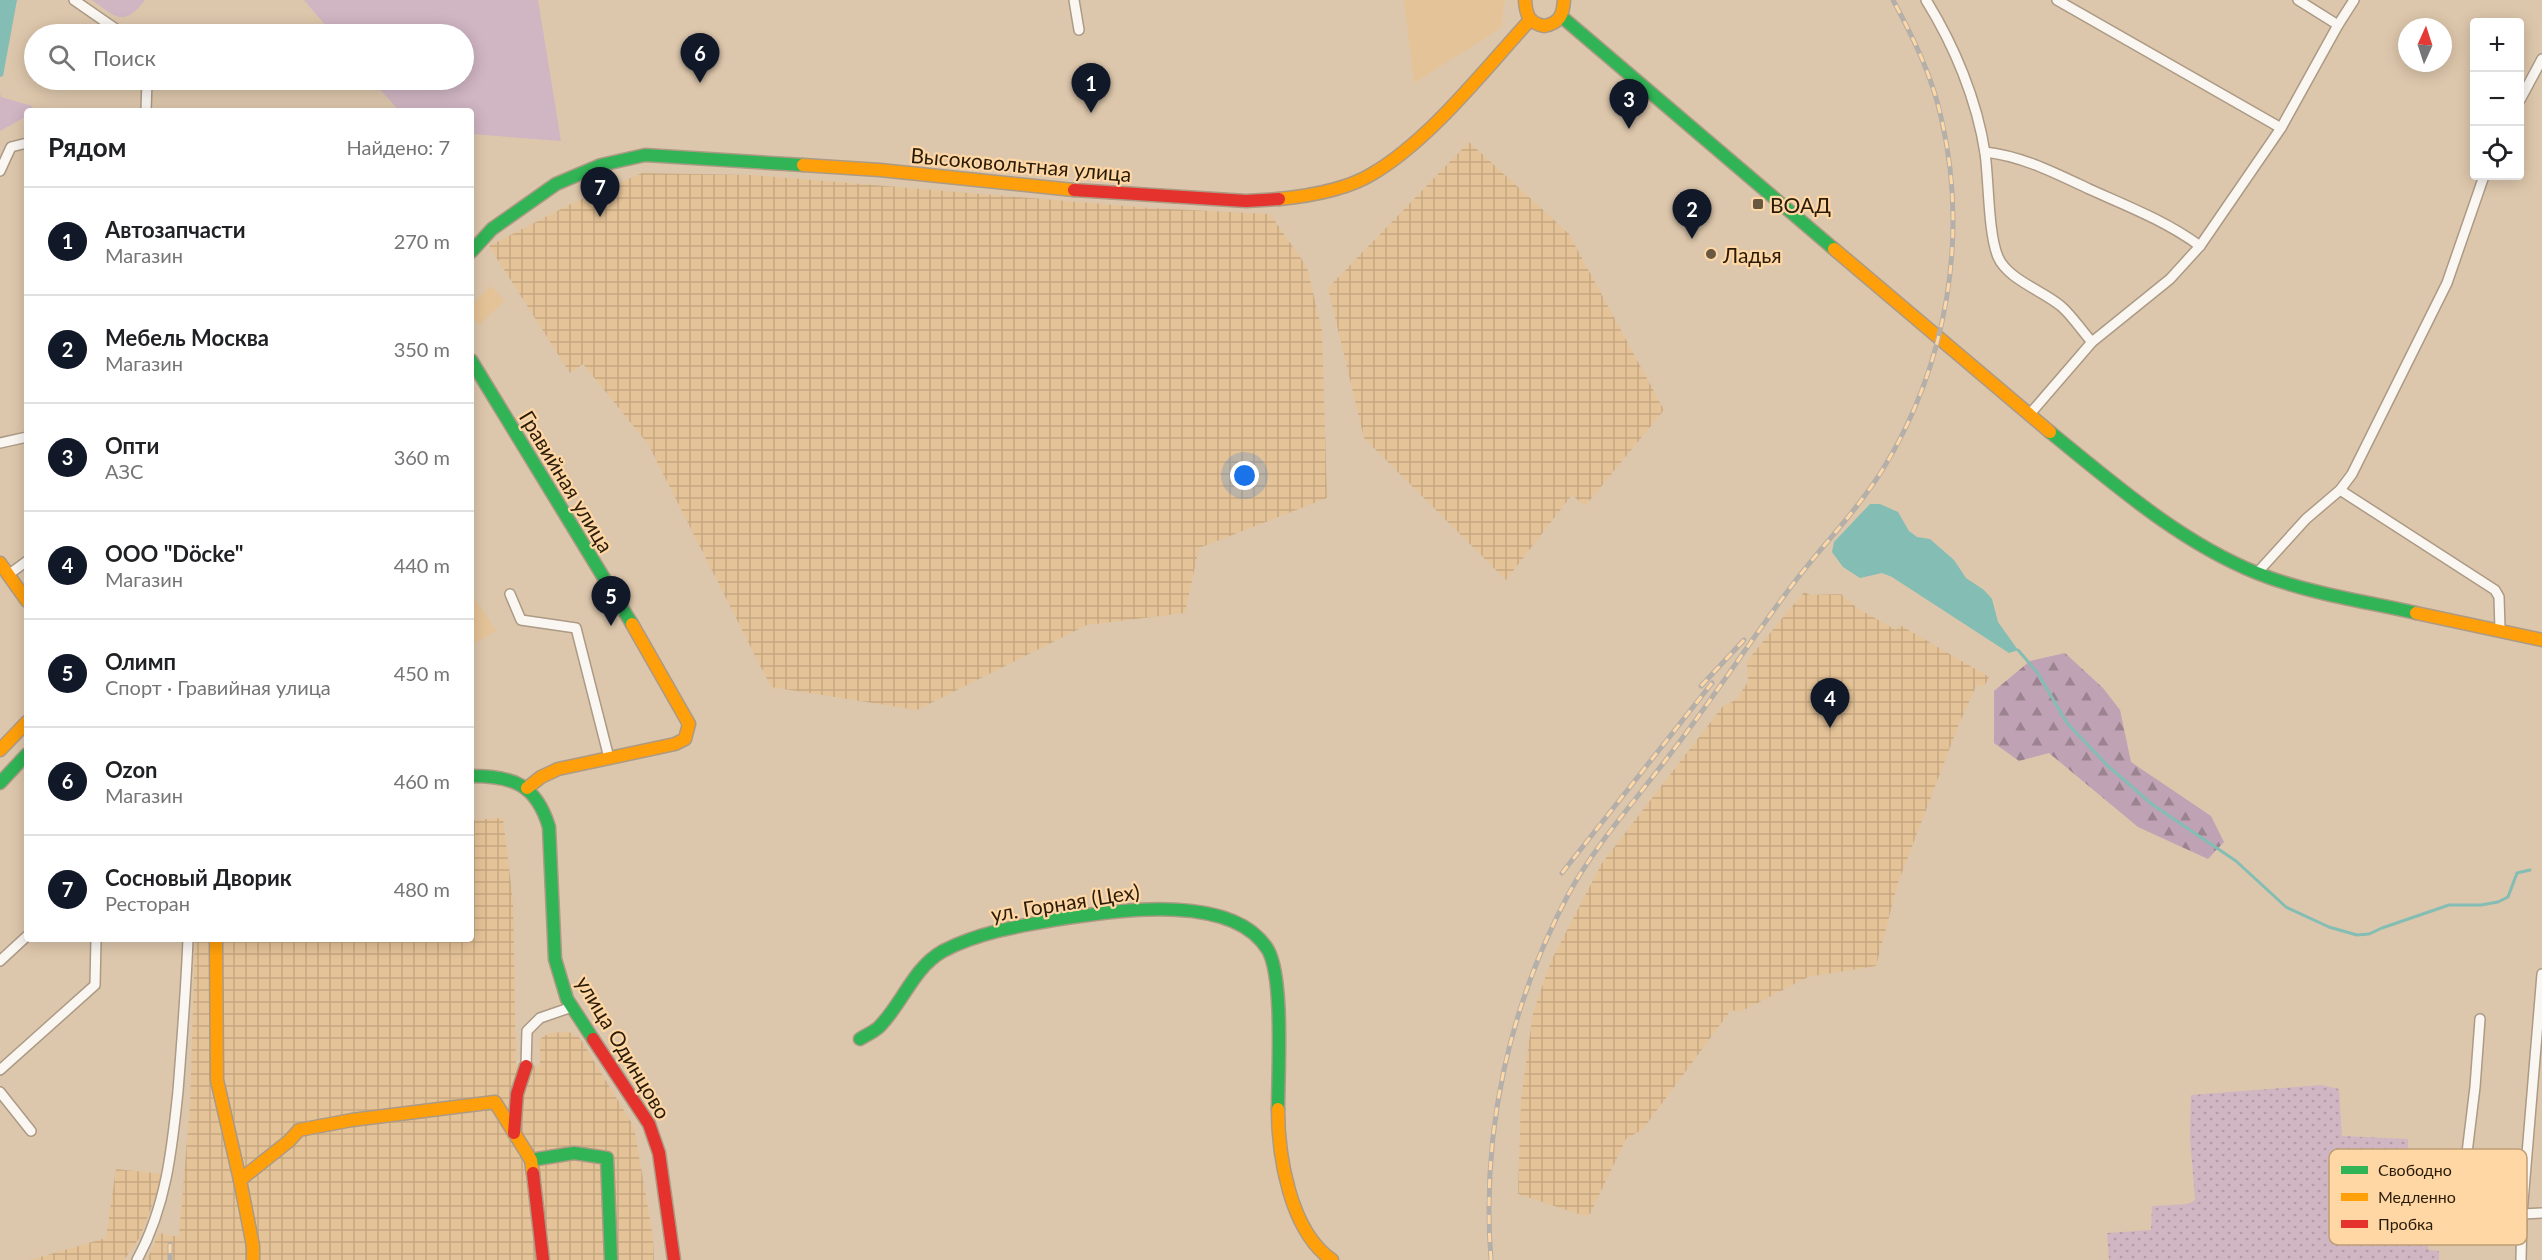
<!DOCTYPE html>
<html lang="ru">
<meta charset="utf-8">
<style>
body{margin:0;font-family:Lato,sans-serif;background:#f2f2f2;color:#202124}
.controls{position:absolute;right:18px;top:18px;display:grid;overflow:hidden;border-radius:6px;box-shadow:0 3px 15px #0003}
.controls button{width:54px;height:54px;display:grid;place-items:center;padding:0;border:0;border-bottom:2px solid #e0e0e0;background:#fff;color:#202124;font:30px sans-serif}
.compass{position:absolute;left:2398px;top:18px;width:54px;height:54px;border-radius:50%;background:#fff;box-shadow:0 3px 15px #0003;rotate:3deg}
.you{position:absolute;left:1245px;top:476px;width:21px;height:21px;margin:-15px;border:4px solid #fff;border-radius:50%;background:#1a73e8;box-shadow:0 0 0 9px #1a73e833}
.badge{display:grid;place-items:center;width:39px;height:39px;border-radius:50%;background:#111827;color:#fff;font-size:20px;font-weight:700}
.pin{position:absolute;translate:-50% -50px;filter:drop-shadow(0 2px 3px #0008)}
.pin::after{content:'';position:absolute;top:32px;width:21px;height:18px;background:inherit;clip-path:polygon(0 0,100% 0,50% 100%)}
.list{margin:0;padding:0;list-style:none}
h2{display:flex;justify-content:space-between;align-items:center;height:78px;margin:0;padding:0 24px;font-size:26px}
h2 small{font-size:20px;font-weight:400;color:#757577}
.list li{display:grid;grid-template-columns:39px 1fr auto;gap:18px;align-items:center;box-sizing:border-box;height:108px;padding:0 24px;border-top:2px solid #e0e0e0}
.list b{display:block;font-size:22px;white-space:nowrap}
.list p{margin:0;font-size:20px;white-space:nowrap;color:#757577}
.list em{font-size:20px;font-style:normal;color:#757577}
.icon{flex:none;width:33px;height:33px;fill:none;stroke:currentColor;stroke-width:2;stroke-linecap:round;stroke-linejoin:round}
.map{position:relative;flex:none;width:2542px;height:1260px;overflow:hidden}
.search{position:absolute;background:#fff;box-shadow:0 3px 15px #0003;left:24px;top:24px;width:450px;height:66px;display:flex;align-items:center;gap:15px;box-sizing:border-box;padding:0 21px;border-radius:33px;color:#757577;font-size:22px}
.panel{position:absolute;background:#fff;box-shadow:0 3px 15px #0003;left:24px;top:108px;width:450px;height:834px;border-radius:6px}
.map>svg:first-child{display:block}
.built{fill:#e5c398}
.industrial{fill:url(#industrial-grid)}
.green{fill:#d0b5c3}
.forest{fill:url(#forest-firs)}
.garden{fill:url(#garden-dots)}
.water{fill:#83bdb4}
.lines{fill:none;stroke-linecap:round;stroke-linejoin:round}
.stream{stroke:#83bdb4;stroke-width:3}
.street-casing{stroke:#ac9a85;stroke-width:12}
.fast-casing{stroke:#ac9a85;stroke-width:15}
.slow-casing{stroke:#ac9a85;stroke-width:15}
.jam-casing{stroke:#ac9a85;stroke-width:15}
.street{stroke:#faf7f3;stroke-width:9}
.fast{stroke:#30b455;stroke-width:12}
.slow{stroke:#ff9f0a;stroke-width:12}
.jam{stroke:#e5322d;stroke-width:12}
.rail-casing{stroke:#b5afa9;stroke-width:5}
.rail{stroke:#fed7a5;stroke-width:3;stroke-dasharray:9;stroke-linecap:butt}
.poi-dot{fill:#695841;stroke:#fed7a5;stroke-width:2}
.labels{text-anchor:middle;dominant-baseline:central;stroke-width:4.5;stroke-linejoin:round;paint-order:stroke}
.street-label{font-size:21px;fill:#2a1c08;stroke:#fed7a5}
.poi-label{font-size:21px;fill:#2a1c08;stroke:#fed7a5;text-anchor:start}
.key{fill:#fed7a5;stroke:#be9f76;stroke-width:1.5}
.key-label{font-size:16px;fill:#2a1c08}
</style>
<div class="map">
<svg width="2542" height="1260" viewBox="0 0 2542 1260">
<defs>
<pattern id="industrial-grid" width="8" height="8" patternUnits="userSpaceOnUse" patternTransform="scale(1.5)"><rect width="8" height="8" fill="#e5c398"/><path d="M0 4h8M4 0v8" fill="none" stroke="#c5a782"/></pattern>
<pattern id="forest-firs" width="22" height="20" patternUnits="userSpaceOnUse" patternTransform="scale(1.5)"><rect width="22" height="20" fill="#bfa2b4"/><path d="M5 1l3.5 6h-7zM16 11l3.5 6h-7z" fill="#9b8390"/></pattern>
<pattern id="garden-dots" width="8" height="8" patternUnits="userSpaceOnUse" patternTransform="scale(1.5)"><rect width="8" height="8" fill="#d0b5c3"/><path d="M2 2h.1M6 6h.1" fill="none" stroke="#b39ba6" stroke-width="1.8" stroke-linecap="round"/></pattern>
</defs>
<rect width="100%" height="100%" fill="#ddc7ac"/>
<g class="built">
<path d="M1404 0H1505L1501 28 1414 83Z"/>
<path d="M491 286 505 301 479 325 471 317V305Z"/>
<path d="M471 593 496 631 471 645Z"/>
</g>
<g class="industrial">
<path d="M1469 142 1569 234 1664 410 1585 506 1572 495 1506 580 1364 438 1328 288Z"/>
<path d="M642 173 753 175 1151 208 1270 214 1307 267 1322 330 1327 498 1199 548 1185 613 1087 625 917 710 771 687 648 444 583 364 570 373 489 246 571 204Z"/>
<path d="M1804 592 1810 595 1841 594 1857 608 1896 630 1900 625 1989 677 1984 687 1977 684 1959 724 1898 883 1876 966 1808 977 1740 1012 1731 1010 1643 1129 1626 1139 1590 1214 1585 1216 1518 1194 1521 1099 1533 1013 1551 961 1602 863 1723 706 1736 700 1748 682 1747 661Z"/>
<path d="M503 818 513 901 516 1065 540 1066V1039L549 1033 569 1032 580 1038 634 1127 653 1237 654 1260H147L159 1233 179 1237 190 1104 195 939H471V820Z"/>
<path d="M116 1169 164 1174 140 1237 124 1260H30L106 1238Z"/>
</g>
<g class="green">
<path d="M92 0H145C124 28 115 17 92 0Z"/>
<path d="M304 0H538L561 141 471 134V111H399L372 80H464V34H333Z"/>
<path d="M0 93 1 97 32 106 34 111H27V116L0 131Z"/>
</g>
<path class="forest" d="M2065 653 2103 688 2120 710 2131 762 2211 816 2224 842 2208 859 2138 827 2049 753 2019 761 1994 743V691L2030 661Z"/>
<path class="garden" d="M2321 1085 2339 1089 2342 1136 2408 1139V1180L2429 1181 2431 1226 2424 1227 2429 1250 2439 1251V1260H2109L2107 1233 2151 1230 2152 1206 2188 1204 2195 1200 2190 1137 2191 1095Z"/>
<g class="water">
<path d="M0 0H17L3 76 0 77Z"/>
<path d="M1870 504H1880L1898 512 1909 531 1917 537 1930 539 1954 560 1966 578 1984 590 1992 599 1998 622 2018 650 2009 653 1892 577 1882 573 1860 578 1843 567 1832 552 1834 542Z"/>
</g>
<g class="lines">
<path class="stream" d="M2018 650 2037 672 2067 723 2108 766 2153 805 2236 861 2286 907 2329 927 2357 935 2369 934 2382 928 2449 905H2481L2498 902 2508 897 2517 873 2530 870"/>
<defs>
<g id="street">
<path d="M74 0 123 34"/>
<path d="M1074 0 1079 30"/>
<path d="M1926 0C1954 45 1977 100 1985 153 1989 181 1988 233 1998 257 2008 280 2044 291 2062 307 2073 317 2082 331 2092 342"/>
<path d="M2057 0 2281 128"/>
<path d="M2298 0 2338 25"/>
<path d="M2520 100 2542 59"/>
<path d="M146 111 147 80"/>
<path d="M1985 152C2022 156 2055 173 2089 189 2127 206 2166 221 2200 246"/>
<path d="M0 171 11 147 27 143"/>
<path d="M2029 415 2092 342 2170 279 2200 246 2281 128 2338 25 2354 0"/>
<path d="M0 443 27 437"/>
<path d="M2340 490 2495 590 2499 597 2500 629"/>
<path d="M2257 573 2306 519 2340 490 2352 474 2447 283 2484 176"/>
<path d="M8 575 27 561"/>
<path d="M510 594 521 620 576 628 609 758"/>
<path d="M0 961 27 936"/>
<path d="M2480 1019 2475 1087 2466 1161V1190L2477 1202 2522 1225"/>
<path d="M526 1066 527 1031 540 1018 572 1007"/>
<path d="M0 1070 95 985 96 939"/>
<path d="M0 1092 31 1131"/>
<path d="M2522 1214 2542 1213"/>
<path d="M137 1260C166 1207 172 1150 178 1091 182 1040 186 990 188 939"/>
<path d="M2521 1260 2522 1214 2542 974"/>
</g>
<g id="fast">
<path d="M1562 17 1834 249"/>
<path d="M471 252 492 229 556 184 601 165 645 155 803 165"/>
<path d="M471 360 632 624"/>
<path d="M2050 432C2114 484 2180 542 2257 573 2307 593 2363 601 2416 613"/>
<path d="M471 776C513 776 536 784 549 827L555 959 567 999 593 1039"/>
<path d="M0 783 27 754"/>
<path d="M860 1039C866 1035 874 1032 879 1027 903 1003 913 968 943 951 981 931 1025 925 1066 918 1121 910 1234 893 1268 950 1284 978 1278 1074 1278 1109"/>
<path d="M531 1160 574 1153 607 1158 611 1260"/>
</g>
<g id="slow">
<path d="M1525 0C1526 15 1529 23 1544 26 1560 23 1563 15 1564 0"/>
<path d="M803 165 880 170 1074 190"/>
<path d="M1279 199C1309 196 1346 190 1372 174 1430 140 1484 70 1530 20"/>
<path d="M1834 249 2050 432"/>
<path d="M0 563 27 601"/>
<path d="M2416 613 2542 640"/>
<path d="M0 750 27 722"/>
<path d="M527 788 541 777 558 769 675 744 685 739 689 724 632 624"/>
<path d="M216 939 217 1080 240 1180 253 1246V1260"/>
<path d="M1278 1109C1278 1156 1290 1231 1332 1260"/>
<path d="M240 1180 289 1141 299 1130 352 1120 495 1102 531 1160 533 1173"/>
</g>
<g id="jam">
<path d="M1074 190 1246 201 1279 199"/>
<path d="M593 1039 649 1124 659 1153 674 1260"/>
<path d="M514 1133 517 1094 526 1066"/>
<path d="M533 1173 543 1260"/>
</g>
</defs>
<use href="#street" class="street-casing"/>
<use href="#fast" class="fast-casing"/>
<use href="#slow" class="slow-casing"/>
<use href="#jam" class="jam-casing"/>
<use href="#street" class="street"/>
<use href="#fast" class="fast"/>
<use href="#slow" class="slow"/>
<use href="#jam" class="jam"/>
<defs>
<g id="rail">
<path d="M1701 686 1744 640"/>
<path d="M1562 873 1712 683"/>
<path d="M170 1244V1260"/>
<path d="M1491 1260C1481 1132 1509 1006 1569 893 1596 844 1635 801 1668 757 1713 699 1752 638 1796 580 1825 543 1858 509 1883 469 1947 365 1969 236 1941 117 1932 76 1913 37 1893 0"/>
</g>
</defs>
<use href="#rail" class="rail-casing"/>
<use href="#rail" class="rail"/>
</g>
<g class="poi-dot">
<rect x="1752" y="198" width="12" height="12" rx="3"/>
<circle cx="1711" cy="254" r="6"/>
</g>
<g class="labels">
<g class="street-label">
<text transform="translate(1021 164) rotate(5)">Высоковольтная улица</text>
<text transform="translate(567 481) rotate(59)">Гравийная улица</text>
<text transform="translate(1065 902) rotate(-9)">ул. Горная (Цех)</text>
<text transform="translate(624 1047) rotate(59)">улица Одинцово</text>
</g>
<g class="poi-label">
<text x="1770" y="204">ВОАД</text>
<text x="1723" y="254">Ладья</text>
</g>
</g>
<rect x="2329" y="1149" width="198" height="96" rx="9" class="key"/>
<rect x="2341" y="1166" width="27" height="8" fill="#30b455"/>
<rect x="2341" y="1193" width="27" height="8" fill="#ff9f0a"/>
<rect x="2341" y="1220" width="27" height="8" fill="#e5322d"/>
<g class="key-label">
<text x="2378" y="1176">Свободно</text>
<text x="2378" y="1203">Медленно</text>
<text x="2378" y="1230">Пробка</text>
</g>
</svg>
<div class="controls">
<button>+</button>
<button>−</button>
<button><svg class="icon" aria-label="locate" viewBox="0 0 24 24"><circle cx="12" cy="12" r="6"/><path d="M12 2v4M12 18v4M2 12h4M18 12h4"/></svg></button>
</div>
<svg class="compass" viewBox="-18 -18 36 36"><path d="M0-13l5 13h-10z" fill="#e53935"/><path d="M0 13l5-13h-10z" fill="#757577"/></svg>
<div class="you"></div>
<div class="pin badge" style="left:1091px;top:113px">1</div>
<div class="pin badge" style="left:1692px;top:239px">2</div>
<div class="pin badge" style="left:1629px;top:129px">3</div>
<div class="pin badge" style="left:1830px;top:728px">4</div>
<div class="pin badge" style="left:611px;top:626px">5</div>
<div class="pin badge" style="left:700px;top:83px">6</div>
<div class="pin badge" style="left:600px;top:217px">7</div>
<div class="search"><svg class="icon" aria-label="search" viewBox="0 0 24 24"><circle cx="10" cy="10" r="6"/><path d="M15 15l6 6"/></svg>Поиск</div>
<section class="panel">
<h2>Рядом<small>Найдено: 7</small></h2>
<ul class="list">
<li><span class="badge">1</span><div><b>Автозапчасти</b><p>Магазин</p></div><em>270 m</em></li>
<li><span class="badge">2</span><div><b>Мебель Москва</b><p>Магазин</p></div><em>350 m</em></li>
<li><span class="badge">3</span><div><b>Опти</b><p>АЗС</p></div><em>360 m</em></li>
<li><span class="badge">4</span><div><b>ООО &quot;Döcke&quot;</b><p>Магазин</p></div><em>440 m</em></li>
<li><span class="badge">5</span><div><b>Олимп</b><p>Спорт · Гравийная улица</p></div><em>450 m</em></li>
<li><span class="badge">6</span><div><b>Ozon</b><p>Магазин</p></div><em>460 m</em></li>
<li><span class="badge">7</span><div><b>Сосновый Дворик</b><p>Ресторан</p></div><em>480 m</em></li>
</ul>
</section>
</div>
